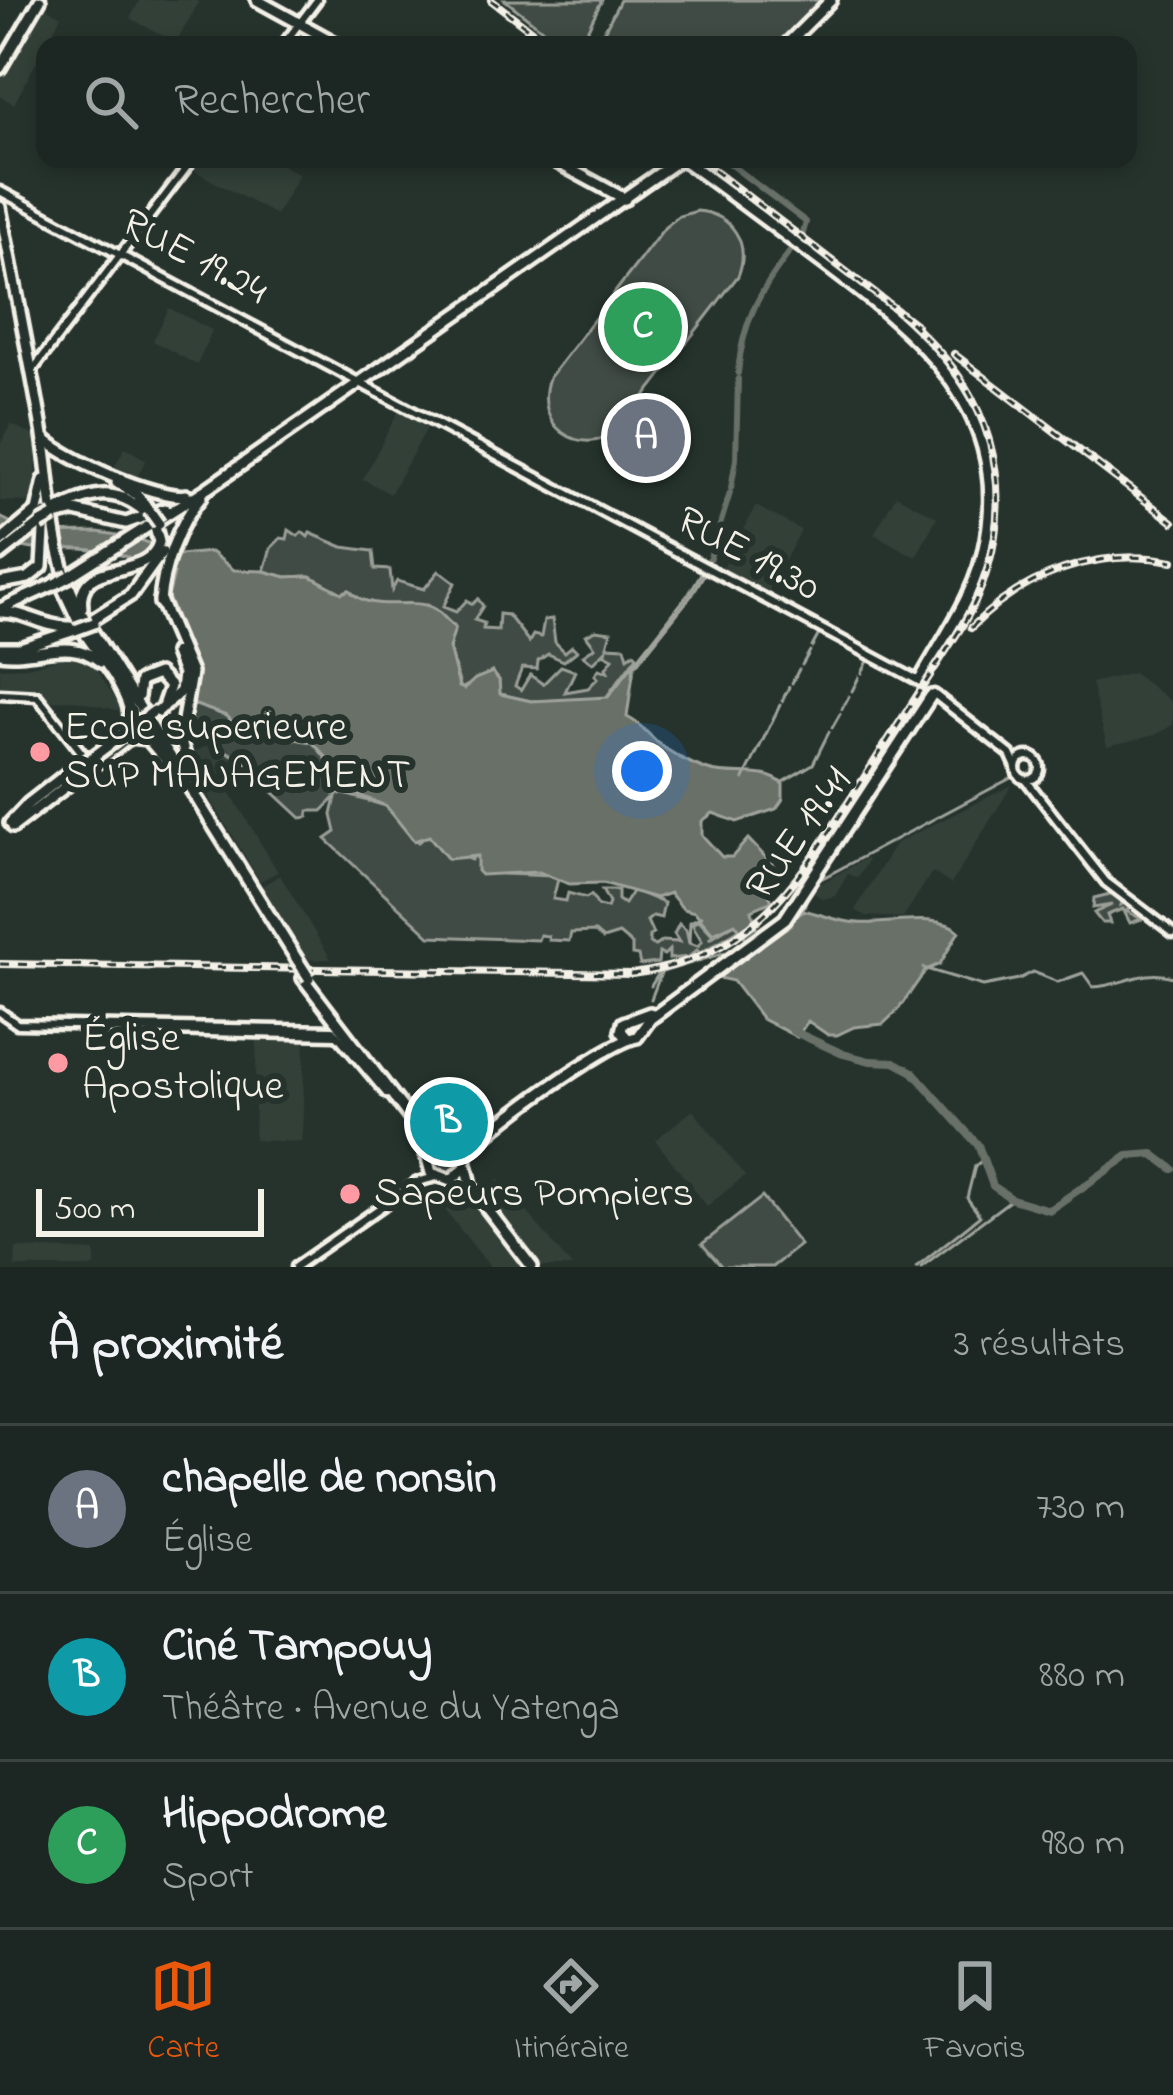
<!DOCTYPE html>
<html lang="fr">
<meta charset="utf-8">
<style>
body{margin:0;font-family:"Indie Flower",sans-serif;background:#252e2a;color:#f1f3f6}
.scale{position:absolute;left:36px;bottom:30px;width:228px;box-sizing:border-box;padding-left:12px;border:6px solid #f4f1e8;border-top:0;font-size:33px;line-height:42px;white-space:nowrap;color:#f4f1e8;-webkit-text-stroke:9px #26332d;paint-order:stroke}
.you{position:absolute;left:642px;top:771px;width:42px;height:42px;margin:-30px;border:9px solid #fff;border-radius:50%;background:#1a73e8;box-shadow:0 0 0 18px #1a73e833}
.badge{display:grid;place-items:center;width:78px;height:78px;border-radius:50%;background:#ea580c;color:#fff;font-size:39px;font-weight:700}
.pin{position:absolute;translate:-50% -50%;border:6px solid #fff;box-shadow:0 3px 12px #0006}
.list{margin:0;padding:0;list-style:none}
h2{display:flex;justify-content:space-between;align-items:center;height:156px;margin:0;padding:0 48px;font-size:51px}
h2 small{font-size:39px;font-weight:400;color:#a0a5a5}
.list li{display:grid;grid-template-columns:78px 1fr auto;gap:36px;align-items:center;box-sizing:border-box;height:168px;padding:0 48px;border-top:3px solid #3a4340}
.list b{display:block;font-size:45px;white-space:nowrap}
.list p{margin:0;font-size:39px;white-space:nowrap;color:#a0a5a5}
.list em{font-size:39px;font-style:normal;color:#a0a5a5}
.icon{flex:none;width:66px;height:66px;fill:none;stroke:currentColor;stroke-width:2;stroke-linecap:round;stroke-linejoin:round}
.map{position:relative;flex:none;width:1173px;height:1267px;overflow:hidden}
.search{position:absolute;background:#1c2622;box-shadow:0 6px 18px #0003;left:36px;right:36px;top:36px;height:132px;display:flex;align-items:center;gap:30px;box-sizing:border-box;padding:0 42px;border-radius:24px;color:#a0a5a5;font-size:45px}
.sheet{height:660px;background:#1c2622}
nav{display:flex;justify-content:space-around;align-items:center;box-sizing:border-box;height:168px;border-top:3px solid #3a4340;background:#1c2622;font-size:33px;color:#a0a5a5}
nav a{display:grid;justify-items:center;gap:6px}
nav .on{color:#ea580c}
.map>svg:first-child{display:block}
.built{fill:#333f39}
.green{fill:#414b45;stroke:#9a9e96;stroke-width:3}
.water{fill:#676f68;stroke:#9fa39b;stroke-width:3}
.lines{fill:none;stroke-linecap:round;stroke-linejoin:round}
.stream{stroke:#9fa39b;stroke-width:3}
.canal{stroke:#676f68;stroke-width:6}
.river{stroke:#676f68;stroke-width:8}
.minor-casing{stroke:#f4f1e8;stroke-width:15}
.major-casing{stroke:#f4f1e8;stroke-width:18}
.minor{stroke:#26332d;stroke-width:6}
.major{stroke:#26332d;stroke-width:9}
.rail-casing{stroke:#f4f1e8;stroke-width:8}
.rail{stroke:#26332d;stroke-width:3;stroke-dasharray:9;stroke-linecap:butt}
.major-bridge-casing{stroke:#f4f1e8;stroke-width:18;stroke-linecap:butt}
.major-bridge{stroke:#26332d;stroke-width:9}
.poi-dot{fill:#ff9aa2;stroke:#26332d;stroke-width:4.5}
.labels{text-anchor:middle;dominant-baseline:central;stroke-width:12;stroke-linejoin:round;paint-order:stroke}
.street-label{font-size:42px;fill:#f4f1e8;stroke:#26332d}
.poi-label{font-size:42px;fill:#f4f1e8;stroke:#26332d;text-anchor:start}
</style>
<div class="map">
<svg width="1173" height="1267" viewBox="0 0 1173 1267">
<rect width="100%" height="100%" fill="#26332d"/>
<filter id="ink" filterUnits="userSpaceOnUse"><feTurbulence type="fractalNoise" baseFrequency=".00833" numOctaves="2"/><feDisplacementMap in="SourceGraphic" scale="24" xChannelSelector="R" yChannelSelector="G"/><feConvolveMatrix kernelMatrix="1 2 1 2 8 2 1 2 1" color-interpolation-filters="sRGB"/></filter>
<g filter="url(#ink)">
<g class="built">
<path d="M140 0H194L199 2 176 43 130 18Z"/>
<path d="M40 4 61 16 14 104 0 96V72Z"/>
<path d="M194 159H270L299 174 276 215 187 167Z"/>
<path d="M169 308 212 330 197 365 153 341Z"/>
<path d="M400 408 430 423 390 494 363 479Z"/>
<path d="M11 424 37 437 35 502 0 501V445Z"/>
<path d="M125 447 146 460 136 479 113 470Z"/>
<path d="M896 495 937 517 916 557 874 534Z"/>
<path d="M756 506 801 530 766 596 721 571Z"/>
<path d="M76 654 92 663 124 712 74 700 46 701 27 688H0V668L27 667Z"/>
<path d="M1133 673 1173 703V725L1155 735 1107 746 1091 683Z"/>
<path d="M218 741 238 760 205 787 185 756Z"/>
<path d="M221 777 278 872 260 881 205 790Z"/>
<path d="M1012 785 951 884 932 872 903 918 866 916 855 910 896 843Z"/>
<path d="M866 858 868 861 858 878 848 874 835 896 823 899 814 893 818 885Z"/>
<path d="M280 875 331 959 300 960 257 889Z"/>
<path d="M257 1037H305L302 1142 254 1140Z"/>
<path d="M693 1110 745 1176 707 1206 655 1140Z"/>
<path d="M500 1178 572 1267H542L482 1193Z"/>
<path d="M433 1182 441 1187 455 1186 469 1196 526 1267H490L426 1186Z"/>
<path d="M16 1248 95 1251V1267H15Z"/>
</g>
<g class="green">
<path d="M505 0H602L580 45H562Z"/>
<path d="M620 0H824L780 45H597Z"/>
<path d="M697 211C732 214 751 243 738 276L619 430C580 460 532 425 549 378L665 227 679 216Z"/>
<path d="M289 530 298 536 302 532 308 537 310 533 343 547 373 551 375 569 390 570 392 590 397 581 424 589 439 571 455 583 443 607 456 612 467 600 472 604 478 599 483 606 474 620 484 623 483 629 498 630 499 614 508 615 529 642 533 635 541 637 544 620 552 619 555 642 565 652 572 646 577 651 564 661 548 654 538 661 537 669 522 668 515 686 521 690 530 675 543 684 561 666 575 671 565 692 588 688 598 678 595 675 599 669 608 672 606 668 613 658 605 654 606 650 593 663 583 655 595 647 586 635 596 630 611 632 607 646 625 647 628 657 634 653 637 656 605 699 531 701 500 694 499 680 492 672 461 689 449 648 454 626 428 605 391 607 357 599 349 590 342 593 310 576 286 577 264 571 271 548 281 538 287 539Z"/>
<path d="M193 704 227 716 239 729 313 742 332 766 330 790 386 806 418 842 429 835 448 859 458 855 471 860 475 855 503 874 553 876 558 879 553 899 566 901 568 893 586 898 591 895 598 906 607 908 609 903 602 890H618V900L624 904 633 890 664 903 661 918 653 916 647 921 653 934 649 936 650 943 655 946 662 941 679 942 674 934 679 924 686 930 689 943 698 946 702 941 692 924 699 920 713 935 709 939 735 923 740 929 700 953 697 950 689 957 669 959V950L664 955 659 953 658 963 640 965 638 956 632 955V945L619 934 603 939 595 932 571 933 569 941 549 940 548 936 540 935 538 940 430 936 326 839 336 832 332 815 336 797 322 811H309L308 817 301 818 271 790 278 786 246 766 247 762C226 754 210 737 187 728Z"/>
<path d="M1114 893 1122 901 1121 905 1125 903 1129 909 1126 911 1142 919 1130 923 1123 909 1107 915 1110 923H1102L1094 913 1112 905 1093 908 1094 898Z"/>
<path d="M445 1141 461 1149 464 1164 457 1175 441 1177 428 1163 432 1148Z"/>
<path d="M762 1197 800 1245 772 1267H722L702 1244Z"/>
</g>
<path class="water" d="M0 517 32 533 98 532 136 538 179 555 211 552 234 570 264 571 286 577 310 576 342 593 349 590C371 615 411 596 433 608 441 611 448 623 455 628L449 648 459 687 464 689 475 679 492 672 499 680 500 694 531 701 608 697 690 592 704 568 707 569 692 595 634 667 627 717C641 724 645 731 656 741 670 753 690 764 708 770 732 778 764 767 783 784V799L776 809 737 822 713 813 702 821V835L722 857H732L748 839 775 867 763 883 772 901 752 910 755 926 768 940 803 910C822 914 837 922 858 923 886 926 936 911 959 931L940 964 926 970 898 1010 883 1024 854 1027 837 1035H828L808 1021 797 1037 762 1019 733 981 715 977 754 949 735 923 713 933 695 912 683 909 670 893 656 898 603 883 569 884 539 872 481 875 477 871V856L448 859 429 836 414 841 386 806 356 794H334L329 785 331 762 312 742 239 729 227 716 193 704 197 669 168 597 174 574C147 562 121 553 92 550 52 545 40 558 0 538Z"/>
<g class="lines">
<g class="stream">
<path d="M812 647 819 634"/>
<path d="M802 665 810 651"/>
<path d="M862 673 869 659"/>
<path d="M792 683 799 669"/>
<path d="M852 691 859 677"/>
<path d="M782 701 789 687"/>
<path d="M842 709 849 696"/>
<path d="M832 728 840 714"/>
<path d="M744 779 780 705"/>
<path d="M781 783 813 764 829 732"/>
<path d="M817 881 1011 778"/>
<path d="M802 912 811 888"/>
<path d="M689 942 690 922 702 916"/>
<path d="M923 968 983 986 1019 979 1033 972 1058 982 1083 973 1093 987C1122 986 1143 968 1173 977"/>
<path d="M651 986 659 973 727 952 747 938"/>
<path d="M651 999 661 973"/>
<path d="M916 1267 980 1216 967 1198 975 1166 984 1159"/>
<path d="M921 1267 1012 1199"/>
</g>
<g class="canal">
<path d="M723 159 806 222 803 233"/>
<path d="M738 373C743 316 761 291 794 246"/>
<path d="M731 488 736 459 738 379"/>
<path d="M708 564 730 493"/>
</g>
<path class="river" d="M793 1031 843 1054 870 1061 894 1062 913 1072 978 1145 993 1186 1012 1199 1049 1210 1128 1156 1153 1154 1173 1169"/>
<defs>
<g id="minor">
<path d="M283 45 317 0"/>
<path d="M0 191 919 681"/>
<path d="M32 371 193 159"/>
<path d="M0 694 37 696 86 758"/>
<path d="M934 694 1010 754 1016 767"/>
<circle cx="1028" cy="768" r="12"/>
<path d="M1026 780 1106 882 1173 933"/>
<path d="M0 1012 17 1024 333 1030 387 1094"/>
<path d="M82 1029 336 1035"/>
<path d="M295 1267 417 1182 436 1177"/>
</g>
<g id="major">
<path d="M257 0 339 45"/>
<path d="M786 45 831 0"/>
<path d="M0 68 40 0"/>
<path d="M551 159 625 199"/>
<path d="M682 159C725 189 766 221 808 252 906 325 1011 400 986 539 977 593 946 633 920 680"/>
<path d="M0 207C14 283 30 359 43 435 53 502 51 564 87 623L298 961"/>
<path d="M44 438C63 458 158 500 186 495"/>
<path d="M117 483 136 494 149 510"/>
<path d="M58 510C92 493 114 486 145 512"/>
<path d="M54 516 75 511 126 523 165 509"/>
<path d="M0 542 37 511 44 480"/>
<path d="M0 555 40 524"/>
<path d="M70 576 208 488 680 159"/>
<path d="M59 580 83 631 120 684"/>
<path d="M0 583 28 578 42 567 45 514"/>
<path d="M160 600 191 673 180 738 189 771"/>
<path d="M160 603C162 568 178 524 201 497"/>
<path d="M82 608C75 555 148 583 159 542L155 527"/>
<path d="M0 609 53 585"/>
<path d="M0 612C25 611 45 628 70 627"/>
<path d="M93 619 131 595 162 552"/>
<path d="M0 648H20L75 630"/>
<path d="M0 653C37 659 69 635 101 662"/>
<path d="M116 679C124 694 137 715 125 729"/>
<path d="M138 697 140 681 158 674 170 686 164 703"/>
<path d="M155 714 181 691 183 674 175 653"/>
<path d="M10 823 29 803 88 757"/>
<path d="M13 827 130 737 148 739 179 776"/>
<path d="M303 978 420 1131 431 1173 451 1180 466 1167 465 1152 453 1140 436 1142 427 1154"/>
<path d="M628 1039 621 1031 623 1023 650 1013"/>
<path d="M466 1156C482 1131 608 1042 637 1037L650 1019 785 919 931 696"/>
<path d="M467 1168 472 1189 532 1267"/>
</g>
</defs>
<use href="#minor" class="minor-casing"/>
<use href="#major" class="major-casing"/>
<use href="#minor" class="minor"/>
<use href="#major" class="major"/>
<defs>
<g id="rail">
<path d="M491 0 550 45"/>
<path d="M699 159 916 325"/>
<path d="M954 354 1173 522"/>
<path d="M971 628C1023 574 1099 547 1173 561"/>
<path d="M0 964 632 974C758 957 799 879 862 781 895 729 929 677 962 626 1007 551 1011 460 964 384 948 358 924 336 902 314"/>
</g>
</defs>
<use href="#rail" class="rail-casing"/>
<use href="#rail" class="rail"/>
<defs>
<g id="major-bridge">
<path d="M149 510 159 524"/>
<path d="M40 524 54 516"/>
<path d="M53 585 70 576"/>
<path d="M75 630 94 623"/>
<path d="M85 763 154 711"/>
<path d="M298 961 309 978"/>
</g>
</defs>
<use href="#major-bridge" class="major-bridge-casing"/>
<use href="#major-bridge" class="major-bridge"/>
</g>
</g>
<g class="poi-dot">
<circle cx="40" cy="752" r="12"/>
<circle cx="58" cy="1063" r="12"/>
<circle cx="350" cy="1194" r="12"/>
</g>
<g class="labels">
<g class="street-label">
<text transform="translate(194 258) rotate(28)">RUE 19.24</text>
<text transform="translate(748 555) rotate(28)">RUE 19.30</text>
<text transform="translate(800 834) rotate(-55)">RUE 19.41</text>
</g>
<g class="poi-label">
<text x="64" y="728">Ecole superieure<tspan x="64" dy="48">SUP MANAGEMENT</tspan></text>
<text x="82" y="1039">Église<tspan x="82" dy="48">Apostolique</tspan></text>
<text x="374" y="1194">Sapeurs Pompiers</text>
</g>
</g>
</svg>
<div class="scale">500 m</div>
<div class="you"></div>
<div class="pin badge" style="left:646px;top:438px;background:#6b7280">A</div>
<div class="pin badge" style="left:449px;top:1122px;background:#0f9aa8">B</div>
<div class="pin badge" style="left:643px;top:327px;background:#2e9e5b">C</div>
<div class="search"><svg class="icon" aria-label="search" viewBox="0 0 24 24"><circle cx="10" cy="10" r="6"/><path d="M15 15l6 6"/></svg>Rechercher</div>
</div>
<section class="sheet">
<h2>À proximité<small>3 résultats</small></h2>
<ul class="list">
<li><span class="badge" style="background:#6b7280">A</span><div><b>chapelle de nonsin</b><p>Église</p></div><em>730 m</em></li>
<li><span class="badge" style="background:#0f9aa8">B</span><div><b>Ciné Tampouy</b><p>Théâtre · Avenue du Yatenga</p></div><em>880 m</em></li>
<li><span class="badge" style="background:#2e9e5b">C</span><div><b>Hippodrome</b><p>Sport</p></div><em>980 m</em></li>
</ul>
</section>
<nav>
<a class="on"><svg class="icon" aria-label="map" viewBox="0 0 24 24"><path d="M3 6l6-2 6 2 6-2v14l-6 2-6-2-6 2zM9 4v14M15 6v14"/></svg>Carte</a>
<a><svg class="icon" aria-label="directions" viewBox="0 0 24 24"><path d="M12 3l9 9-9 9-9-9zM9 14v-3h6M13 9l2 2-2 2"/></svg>Itinéraire</a>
<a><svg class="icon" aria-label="saved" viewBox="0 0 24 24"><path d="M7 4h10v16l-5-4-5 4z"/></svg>Favoris</a>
</nav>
